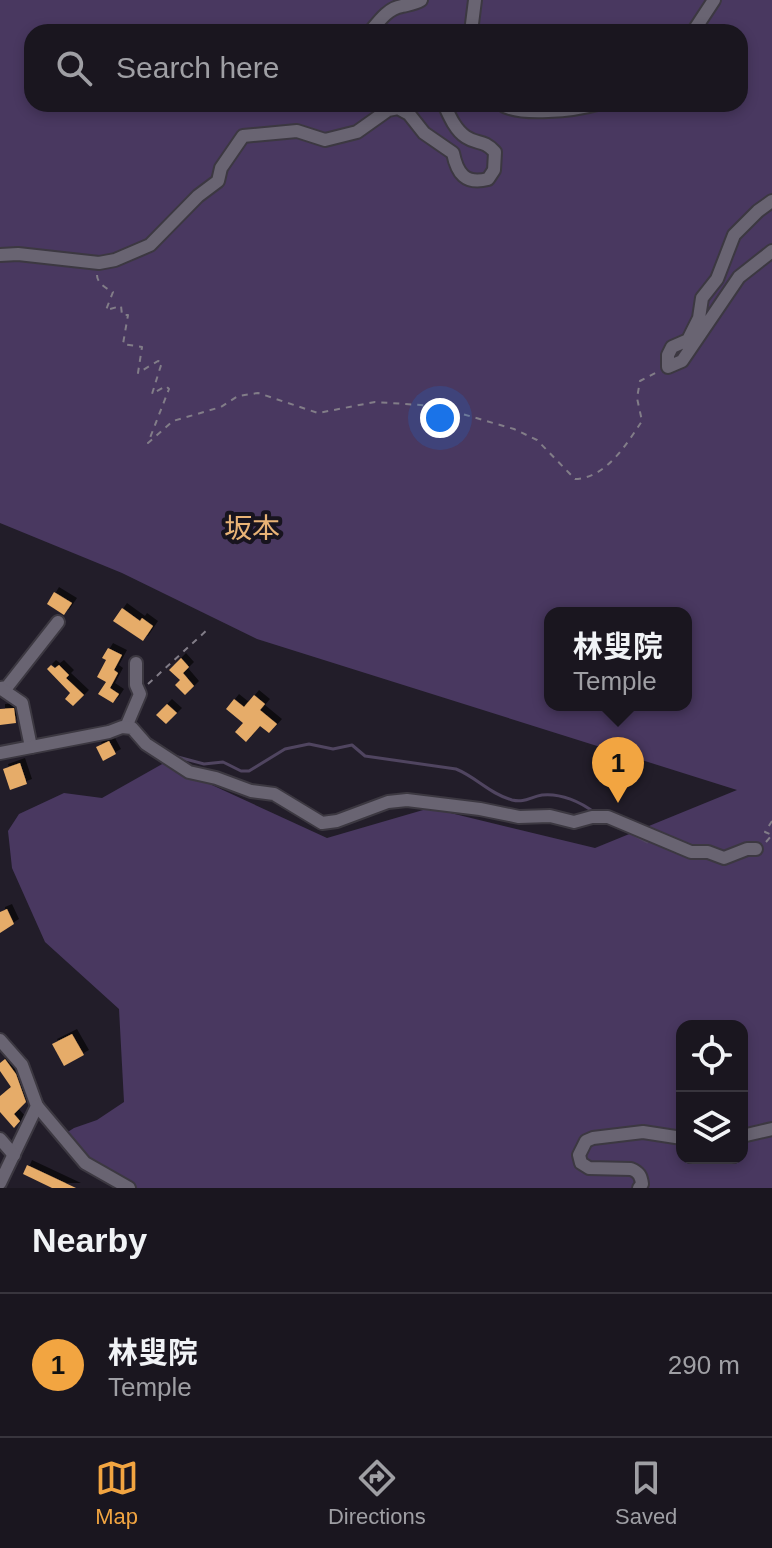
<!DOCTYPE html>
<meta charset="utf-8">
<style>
body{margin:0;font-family:Arial,"Noto Sans JP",sans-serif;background:#231f28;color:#f1f3f6}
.controls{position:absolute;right:24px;bottom:24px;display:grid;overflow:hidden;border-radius:16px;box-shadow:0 4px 12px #0003}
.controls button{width:72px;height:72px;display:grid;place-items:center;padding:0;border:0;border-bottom:2px solid #38353d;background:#1a161f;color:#f1f3f6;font:40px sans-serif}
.you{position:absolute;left:440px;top:418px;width:28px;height:28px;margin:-20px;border:6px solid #fff;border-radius:50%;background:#1a73e8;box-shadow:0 0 0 12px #1a73e833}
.badge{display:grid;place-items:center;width:52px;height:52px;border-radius:50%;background:#f2a541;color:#111;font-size:26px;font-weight:700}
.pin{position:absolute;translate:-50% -66px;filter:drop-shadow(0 2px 4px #0008)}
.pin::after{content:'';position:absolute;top:42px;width:28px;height:24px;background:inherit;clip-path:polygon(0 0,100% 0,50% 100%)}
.popup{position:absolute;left:544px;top:607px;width:148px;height:104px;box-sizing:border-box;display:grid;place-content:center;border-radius:16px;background:#1a161f;filter:drop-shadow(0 2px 6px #0005);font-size:26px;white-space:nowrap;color:#9f9fa4}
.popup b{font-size:30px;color:#f1f3f6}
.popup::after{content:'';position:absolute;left:50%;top:100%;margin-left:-16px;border:16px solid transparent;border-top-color:#1a161f}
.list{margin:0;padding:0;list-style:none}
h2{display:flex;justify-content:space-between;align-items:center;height:104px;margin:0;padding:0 32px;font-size:34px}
h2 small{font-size:26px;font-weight:400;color:#9f9fa4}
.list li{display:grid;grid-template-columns:52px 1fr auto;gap:24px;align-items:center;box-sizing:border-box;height:144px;padding:0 32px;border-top:2px solid #38353d}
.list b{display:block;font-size:30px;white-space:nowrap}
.list p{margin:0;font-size:26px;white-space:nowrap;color:#9f9fa4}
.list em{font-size:26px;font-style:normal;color:#9f9fa4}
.icon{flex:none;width:44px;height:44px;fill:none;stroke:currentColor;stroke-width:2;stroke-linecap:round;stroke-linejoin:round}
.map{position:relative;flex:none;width:772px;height:1188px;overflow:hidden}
.search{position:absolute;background:#1a161f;box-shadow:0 4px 12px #0003;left:24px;right:24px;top:24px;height:88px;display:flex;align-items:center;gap:20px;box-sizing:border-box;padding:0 28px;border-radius:24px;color:#9f9fa4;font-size:30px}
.sheet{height:248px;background:#1a161f}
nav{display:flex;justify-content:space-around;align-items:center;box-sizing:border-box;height:112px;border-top:2px solid #38353d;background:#1a161f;font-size:22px;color:#9f9fa4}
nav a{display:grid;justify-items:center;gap:4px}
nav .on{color:#f2a541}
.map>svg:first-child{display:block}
.green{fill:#493860;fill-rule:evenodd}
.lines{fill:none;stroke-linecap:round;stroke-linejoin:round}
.stream{stroke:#504560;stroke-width:3}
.building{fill:#e6ac69;filter:url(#shadow)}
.minor-casing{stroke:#3c3841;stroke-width:16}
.path{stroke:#827d88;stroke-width:2;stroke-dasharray:6 6;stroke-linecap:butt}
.minor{stroke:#696472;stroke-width:12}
.labels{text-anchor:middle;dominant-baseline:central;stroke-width:8;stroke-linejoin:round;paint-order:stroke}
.quarter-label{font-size:28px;fill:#e9b376;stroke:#18141f}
</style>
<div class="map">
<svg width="772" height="1188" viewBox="0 0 772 1188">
<defs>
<filter id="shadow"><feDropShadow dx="5" dy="-5" stdDeviation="0" flood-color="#0009"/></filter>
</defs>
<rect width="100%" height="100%" fill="#221d29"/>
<path class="green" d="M0 0H772V1188H137L89 1159 63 1135 74 1128 97 1120 124 1102 119 1009 45 942 12 868 8 831 19 814 64 793 102 798 164 763 327 838 430 808 595 848 737 790 257 639 122 573 0 523ZM32 32H740V104H32ZM550 613H686V705H550ZM682 1026H742V1158H682Z"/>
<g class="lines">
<g class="stream">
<path d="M174 756 204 764 223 762 241 771H249L285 749 309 744 333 749 352 745 365 756 456 769C476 777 490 794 512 800 525 803 530 797 542 795 561 793 581 802 595 813"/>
<path d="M625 830 647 842"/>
</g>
</g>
<g class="building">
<path d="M54 592 72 603 64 615 47 604Z"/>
<path d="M122 608 140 621 142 618 153 626 143 641 113 621Z"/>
<path d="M108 648 122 655 114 670 118 673 110 688 119 694 113 703 98 694 106 682 97 677 106 660 102 658Z"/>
<path d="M181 658 189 667 183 673 194 686 185 695 175 685 180 680 169 670Z"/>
<path d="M51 665 55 668 59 665 69 675 66 678 84 695 73 706 65 699 70 693 47 669Z"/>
<path d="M254 695 265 704 260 710 277 724 269 733 260 726 246 742 235 732 243 723 226 709 234 699 244 707Z"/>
<path d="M167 704 177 713 166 724 156 715Z"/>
<path d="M14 708 16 723 0 725V709Z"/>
<path d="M109 741 116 754 103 761 96 747Z"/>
<path d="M20 763 27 784 10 790 3 769Z"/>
<path d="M7 909 14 924 0 933V912Z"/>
<path d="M72 1034 84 1055 64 1066 52 1044Z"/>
<path d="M5 1059 16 1074 26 1102 14 1114 20 1121 14 1128 0 1112V1096L11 1087 0 1071V1063Z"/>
<path d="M27 1165 76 1188H52L23 1174Z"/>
</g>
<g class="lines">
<defs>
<g id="minor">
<path d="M370 32C379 21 388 8 402 6 410 4 414 4 421 0"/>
<path d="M471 32 475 0"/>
<path d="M693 32 714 0"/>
<path d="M501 104C519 117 576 110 597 104"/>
<path d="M772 201 758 211 734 235 717 279 702 298 699 318 688 340 672 347 668 355V367L682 361 739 277 772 251"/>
<path d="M0 255 18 254 99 263 115 260 150 245 198 196 218 181 221 168 243 136 297 131 325 140 357 132 388 110 398 108 409 114 424 133 453 153C457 173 465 185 488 179L494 170 495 152C483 139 478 145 466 137 455 130 449 115 444 104"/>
<path d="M0 688 7 687 58 622"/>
<path d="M0 688 22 703 31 747"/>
<path d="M126 727 140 694 136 685V663"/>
<path d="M0 753 109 732 122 727 132 728 146 744 189 772 216 778 251 791 274 794 322 823 337 821 388 802 407 800 480 809 519 817 550 816 574 822 592 817H608L691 852H708L724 858 747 849H756"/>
<path d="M0 1040 22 1065 37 1106 0 1183"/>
<path d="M37 1106 85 1163 129 1188"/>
<path d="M742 1136 772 1129"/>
<path d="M0 1139 14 1155"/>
<path d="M639 1188 642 1184C641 1176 639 1172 631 1169L589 1168 581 1163 579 1155 586 1141 593 1138 643 1132 682 1138"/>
</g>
</defs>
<use href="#minor" class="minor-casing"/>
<g class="path">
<path d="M97 275C97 284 108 289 113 292L106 310 121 306 122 315H128L123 344 142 347 138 373 158 361 162 362 152 394 166 386 169 389 148 443 173 421 221 407 238 396 258 393 318 413 375 402 435 406 452 411 514 429 537 440 575 479C606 478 626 445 642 421L637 398 640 381 659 371"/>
<path d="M148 684 207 630"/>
<path d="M766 842 772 835 765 832 772 821"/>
</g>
<use href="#minor" class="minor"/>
</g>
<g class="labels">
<g class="quarter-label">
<text x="252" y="528">坂本</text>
</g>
</g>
</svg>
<div class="controls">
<button><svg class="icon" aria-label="locate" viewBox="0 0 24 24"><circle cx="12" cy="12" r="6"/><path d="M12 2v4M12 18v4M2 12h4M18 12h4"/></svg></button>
<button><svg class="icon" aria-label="layers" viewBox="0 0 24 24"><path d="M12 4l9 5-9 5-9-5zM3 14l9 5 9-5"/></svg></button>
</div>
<div class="you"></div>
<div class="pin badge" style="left:618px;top:803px">1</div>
<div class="popup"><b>林叟院</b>Temple</div>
<div class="search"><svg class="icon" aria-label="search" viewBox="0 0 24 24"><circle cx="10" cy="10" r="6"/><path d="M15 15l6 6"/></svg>Search here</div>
</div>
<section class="sheet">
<h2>Nearby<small></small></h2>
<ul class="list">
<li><span class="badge">1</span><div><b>林叟院</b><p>Temple</p></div><em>290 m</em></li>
</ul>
</section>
<nav>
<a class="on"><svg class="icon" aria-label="map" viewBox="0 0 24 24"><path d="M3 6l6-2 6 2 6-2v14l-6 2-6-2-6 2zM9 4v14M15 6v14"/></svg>Map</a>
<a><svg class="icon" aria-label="directions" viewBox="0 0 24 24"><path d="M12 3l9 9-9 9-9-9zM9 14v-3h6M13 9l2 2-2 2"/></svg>Directions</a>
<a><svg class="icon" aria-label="saved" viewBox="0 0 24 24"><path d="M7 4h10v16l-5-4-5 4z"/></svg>Saved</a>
</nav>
